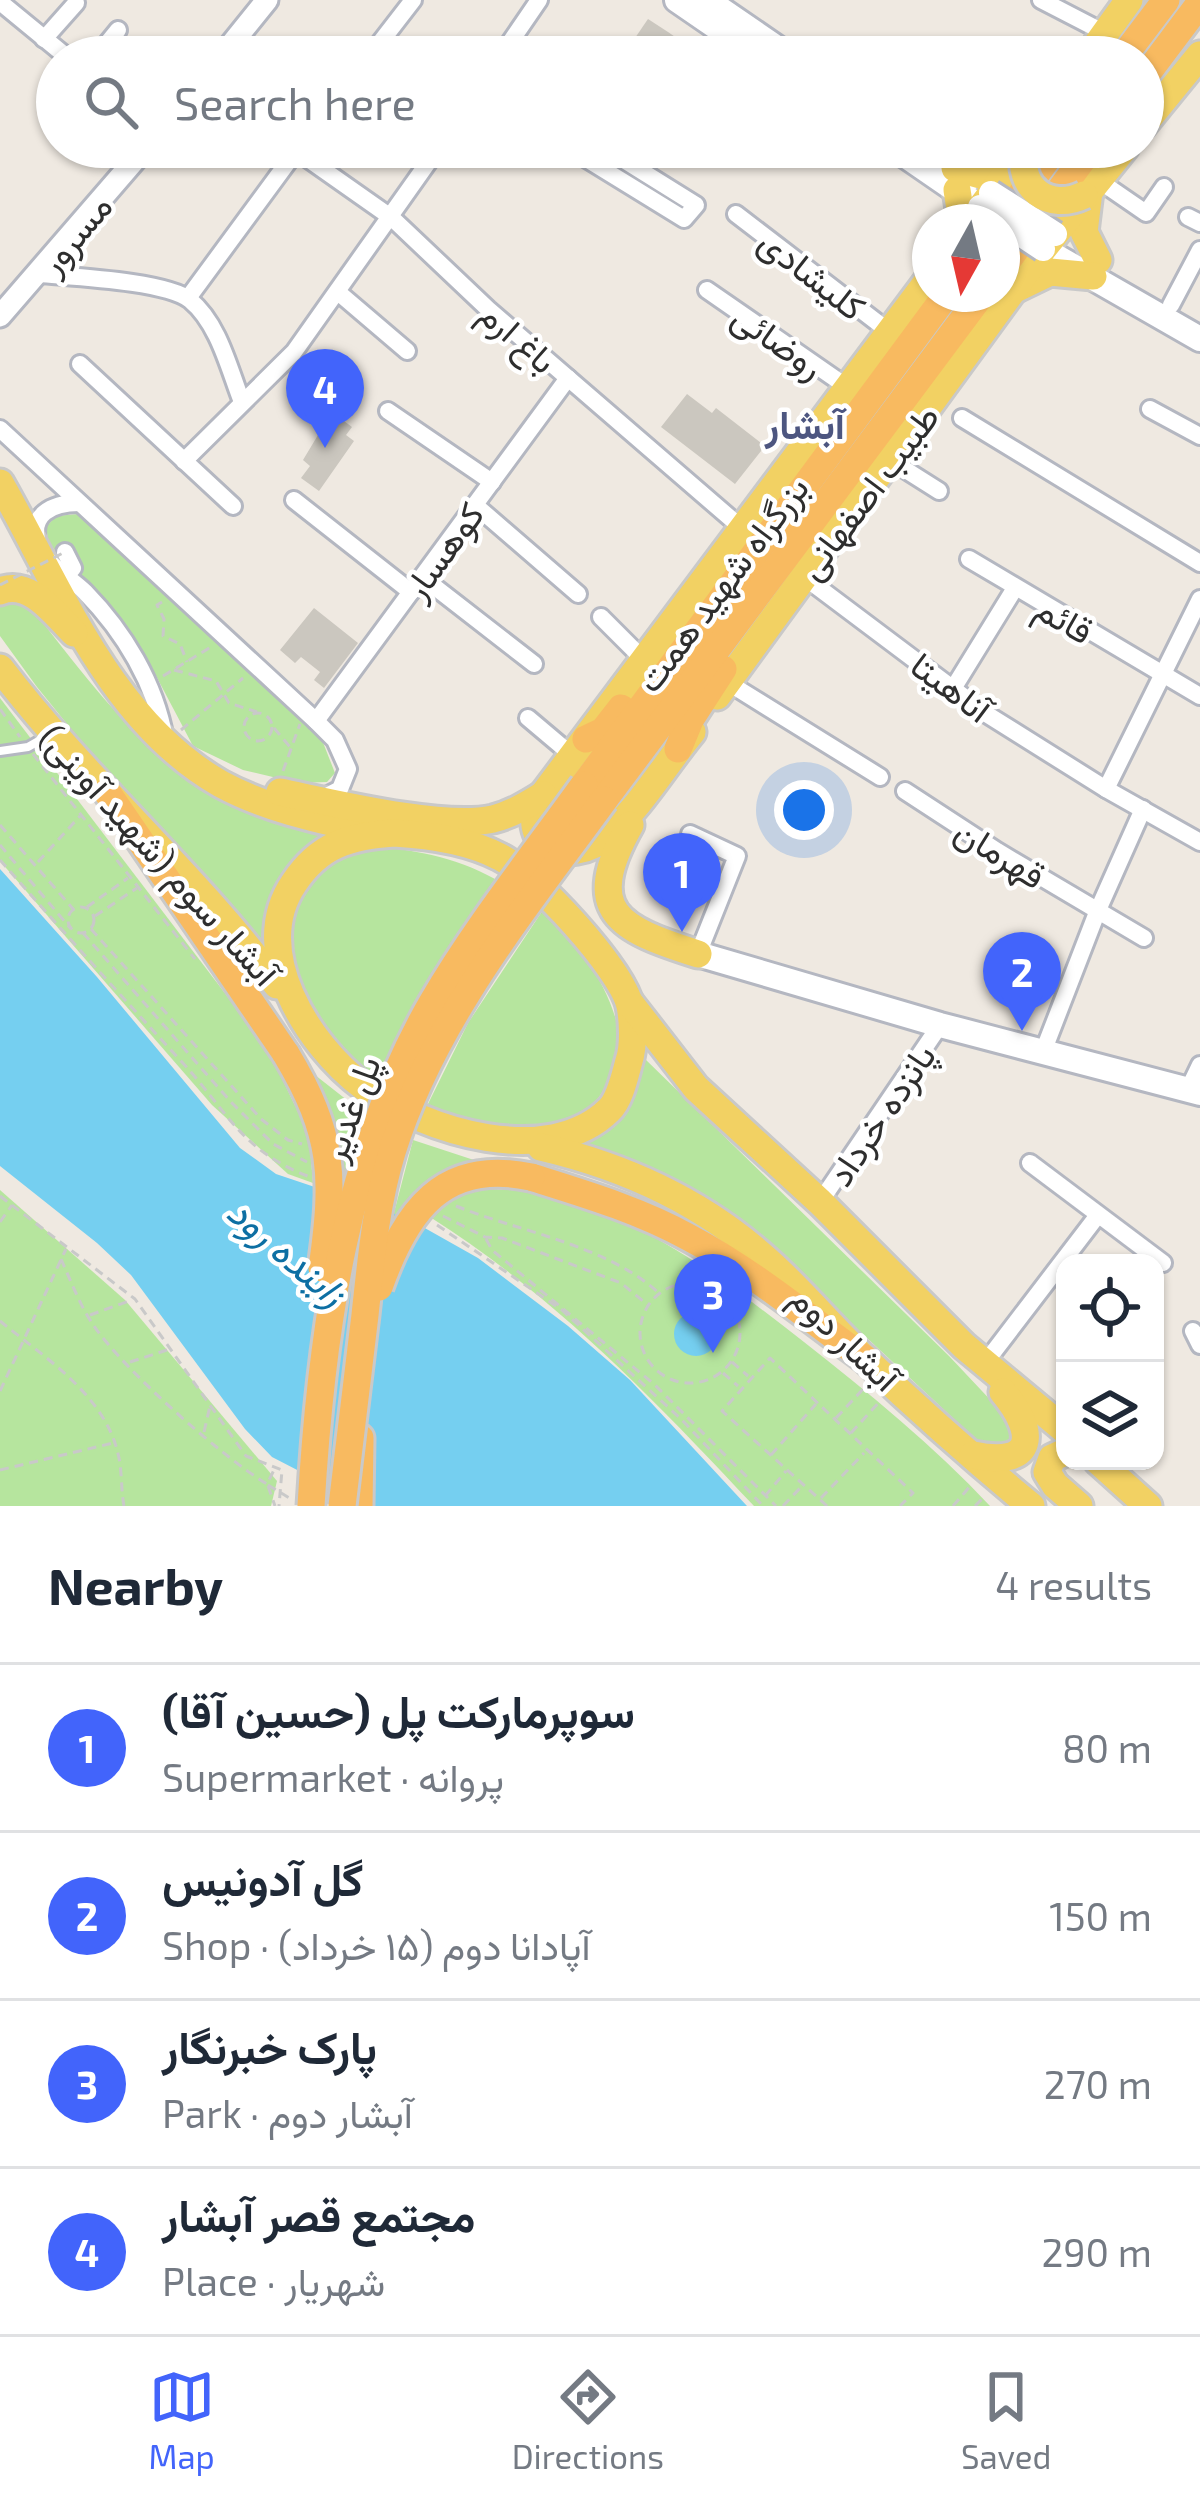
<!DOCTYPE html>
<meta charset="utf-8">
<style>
body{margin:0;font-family:"Exo 2",Vazirmatn,sans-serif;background:#f2f2f3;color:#1f2937}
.controls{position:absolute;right:36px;bottom:36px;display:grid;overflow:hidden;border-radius:24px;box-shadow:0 3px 9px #0004}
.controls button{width:108px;height:108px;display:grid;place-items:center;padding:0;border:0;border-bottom:3px solid #e0e1e3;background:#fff;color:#1f2937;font:60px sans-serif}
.compass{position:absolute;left:912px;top:204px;width:108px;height:108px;border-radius:50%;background:#fff;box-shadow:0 3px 9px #0004;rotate:188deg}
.you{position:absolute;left:804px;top:810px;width:42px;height:42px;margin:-30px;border:9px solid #fff;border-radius:50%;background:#1a73e8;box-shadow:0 0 0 18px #1a73e833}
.badge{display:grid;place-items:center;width:78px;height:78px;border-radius:50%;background:#4264fb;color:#fff;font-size:39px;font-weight:700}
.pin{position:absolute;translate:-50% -99px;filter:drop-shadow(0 3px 6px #0008)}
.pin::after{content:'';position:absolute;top:63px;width:42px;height:36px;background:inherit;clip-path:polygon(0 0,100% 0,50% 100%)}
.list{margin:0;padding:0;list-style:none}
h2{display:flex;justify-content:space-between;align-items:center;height:156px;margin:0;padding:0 48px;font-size:51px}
h2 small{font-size:39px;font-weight:400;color:#747a83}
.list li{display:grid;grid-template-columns:78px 1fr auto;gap:36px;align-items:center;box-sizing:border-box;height:168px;padding:0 48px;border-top:3px solid #e0e1e3}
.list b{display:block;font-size:45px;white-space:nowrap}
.list p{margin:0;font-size:39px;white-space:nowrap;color:#747a83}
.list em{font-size:39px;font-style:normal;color:#747a83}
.icon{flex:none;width:66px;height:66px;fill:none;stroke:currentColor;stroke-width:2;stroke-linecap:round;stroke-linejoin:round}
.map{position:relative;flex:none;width:1200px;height:1506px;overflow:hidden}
.search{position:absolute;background:#fff;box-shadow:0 3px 9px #0004;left:36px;right:36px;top:36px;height:132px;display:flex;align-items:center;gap:30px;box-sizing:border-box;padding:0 42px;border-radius:66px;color:#747a83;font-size:45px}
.sheet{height:828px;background:#fff}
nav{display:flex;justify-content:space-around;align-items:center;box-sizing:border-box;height:168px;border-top:3px solid #e0e1e3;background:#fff;font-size:33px;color:#747a83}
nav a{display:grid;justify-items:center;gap:6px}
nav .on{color:#4264fb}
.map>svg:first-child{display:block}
.green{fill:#b6e59e}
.water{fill:#75cff0}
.building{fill:#cbc7bf}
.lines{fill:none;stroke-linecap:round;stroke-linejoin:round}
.service-casing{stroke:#b4b7c1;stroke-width:14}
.minor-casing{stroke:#b4b7c1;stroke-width:22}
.tertiary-casing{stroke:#b4b7c1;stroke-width:27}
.secondary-casing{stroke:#b4b7c1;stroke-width:30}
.primary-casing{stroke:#c9c9c9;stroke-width:33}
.trunk-casing{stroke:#c9c9c9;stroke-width:33}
.path{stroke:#c9c9c9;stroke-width:3;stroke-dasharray:9 6;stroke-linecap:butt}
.service{stroke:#fff;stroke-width:8}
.minor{stroke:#fff;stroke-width:16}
.tertiary{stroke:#fff;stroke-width:21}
.secondary{stroke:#fff;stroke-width:24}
.primary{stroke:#f2d163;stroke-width:27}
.trunk{stroke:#f8ba60;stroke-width:27}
.secondary-bridge-casing{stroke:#b4b7c1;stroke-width:30;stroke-linecap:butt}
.primary-bridge-casing{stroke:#c9c9c9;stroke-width:33;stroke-linecap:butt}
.trunk-bridge-casing{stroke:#c9c9c9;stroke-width:33;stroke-linecap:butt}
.path-bridge{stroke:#c9c9c9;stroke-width:3;stroke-dasharray:9 6;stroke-linecap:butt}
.secondary-bridge{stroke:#fff;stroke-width:24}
.primary-bridge{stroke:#f2d163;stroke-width:27}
.trunk-bridge{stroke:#f8ba60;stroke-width:27}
.labels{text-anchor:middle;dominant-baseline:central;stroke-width:9;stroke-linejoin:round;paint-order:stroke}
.street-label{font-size:36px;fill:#2e2e2e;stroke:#fff}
.neighbourhood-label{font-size:39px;font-weight:bold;fill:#4d5680;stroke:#fff}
.water-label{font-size:39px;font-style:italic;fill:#0d6fa3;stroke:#fff}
</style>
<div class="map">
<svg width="1200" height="1506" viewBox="0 0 1200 1506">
<rect width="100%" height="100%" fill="#efe9e1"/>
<g class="green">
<path d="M78 514 322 740 335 773 327 782 298 783 243 770 193 746 144 653 107 601 49 544 46 527 56 516Z"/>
<path d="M25 600C115 714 172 800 322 833 283 870 269 889 262 942L97 761 37 687 0 636V602Z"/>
<path d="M0 698 269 1051 309 1135 313 1183 288 1174 212 1105 0 861Z"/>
<path d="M366 845C413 850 454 856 495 879 450 945 409 1009 378 1082 333 1038 284 990 293 922 296 901 305 878 322 864 334 856 353 851 366 845Z"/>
<path d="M543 910C577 944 610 984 619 1033 621 1042 618 1051 616 1060 604 1115 551 1142 496 1132 473 1127 449 1116 426 1108L468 1023Z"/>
<path d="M644 1058 949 1356 1014 1425 1011 1446H983L780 1257 585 1145 608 1125Z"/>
<path d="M315 1075 366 1115 347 1194 328 1112Z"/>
<path d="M413 1140 480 1162C434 1172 418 1185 391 1224Z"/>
<path d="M479 1189C605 1186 710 1269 804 1342 869 1393 934 1446 990 1506H754C654 1399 555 1296 430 1217L443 1203Z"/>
<path d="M0 1190 125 1300 277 1481 271 1506H0Z"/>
</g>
<g class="water">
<path d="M0 869 97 977 240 1148 276 1174 407 1218 478 1258 568 1326 630 1380 747 1506H367L272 1457 245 1429 131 1275 97 1243 0 1166Z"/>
<circle cx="696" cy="1334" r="22"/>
</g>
<g class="building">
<path d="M648 19 668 32 704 57H622Z"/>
<path d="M687 394 712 413 716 408 765 446 735 484 661 427Z"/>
<path d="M332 404 344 413 340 418 352 427 346 435 354 441 319 491 301 478 310 466 303 460 327 420 322 416Z"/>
<path d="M314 608 358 643 324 688 314 680 320 672 301 657 295 663 280 650Z"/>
</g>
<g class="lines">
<defs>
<path id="service" d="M0 751 28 747 49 735"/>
<g id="minor">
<path d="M1041 0 1105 33"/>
<path d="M0 2 67 57"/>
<path d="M44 39 76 3"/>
<path d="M155 48 166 57"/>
<path d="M96 57 118 30"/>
<path d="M369 57 413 0"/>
<path d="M500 57 539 0"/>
<path d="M888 57 890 53 896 57"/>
<path d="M291 147 392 218 488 309 744 530"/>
<path d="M567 147 684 219 696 205 603 147"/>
<path d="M1098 180 1146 213 1164 187"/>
<path d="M736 214 891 333"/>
<path d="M1188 217 1200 223"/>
<path d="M40 274C72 277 166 281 190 300 219 324 229 369 242 402"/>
<path d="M707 290 850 389"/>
<path d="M339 293 407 351"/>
<path d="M188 298 299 147"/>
<path d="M1171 305 1200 250"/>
<path d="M80 364 233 506"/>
<path d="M1150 409 1200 436"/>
<path d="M388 411 492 482"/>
<path d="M962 418 1200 563"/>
<path d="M0 429 316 721 335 740 348 769 340 789 321 799"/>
<path d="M890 460 939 491"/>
<path d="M184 461 294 352 439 147"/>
<path d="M294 500 411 592"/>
<path d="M79 503C53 503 27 514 39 546 45 564 71 578 85 592 124 632 155 683 165 739"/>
<path d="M475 505 578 594"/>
<path d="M65 552 73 568 67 575"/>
<path d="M969 559 1200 696"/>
<path d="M803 576 988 715 1106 789"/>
<path d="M422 577 534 664"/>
<path d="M1200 599 1106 789 1200 842"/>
<path d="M601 617 645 661"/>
<path d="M727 682 880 777"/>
<path d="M954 687 1015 588"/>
<path d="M528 718 573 756"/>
<path d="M316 721 568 378"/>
<path d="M905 791 997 851 1144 938"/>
<path d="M690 834 737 856 698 954"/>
<path d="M1043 1052 1098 910 1143 809"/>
<path d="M1188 1090 1200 1065"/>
<path d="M1030 1163 1163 1263"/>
<path d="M820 1202 940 1025"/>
<path d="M1193 1331 1200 1345"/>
<path d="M985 1363 1098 1215"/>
</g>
<g id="tertiary">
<path d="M221 57 267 0"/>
<path d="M0 316 146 147"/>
</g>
<g id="secondary">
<path d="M677 0 760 57"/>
<path d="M707 0 790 57"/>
<path d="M893 147 970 200"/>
<path d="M923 147 969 179"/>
<path d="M1043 249 1200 339"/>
<path d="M698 954 940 1025 1200 1093"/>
</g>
<g id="primary">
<path d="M1088 57 1129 0"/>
<path d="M1143 125 1200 55"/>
<path d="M955 168 984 176 1007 172"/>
<path d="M957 190 962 222"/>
<path d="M1089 191 1084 232 1098 260"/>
<path d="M970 222 1026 147"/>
<path d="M1017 288 1050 272 1093 276"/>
<path d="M0 483C60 588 110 721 221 784 267 809 320 820 370 831"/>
<path d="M0 591C30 579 54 613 74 633"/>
<path d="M0 668C85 780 193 872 277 985"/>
<path d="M717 696 1043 249 1125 147"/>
<path d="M692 732C664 766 641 806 608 835 567 870 514 843 543 795L930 278"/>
<path d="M280 792C333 803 443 830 493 819 512 814 527 805 543 795"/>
<path d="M630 825C581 912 619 929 698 954"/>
<path d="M394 833C429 835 468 840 500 857 534 874 622 969 630 1006 633 1021 634 1046 629 1061 625 1075 620 1100 609 1110 549 1169 425 1132 364 1087 307 1045 248 950 294 883 319 845 349 836 394 833Z"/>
<path d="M630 1003 696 1088 820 1202 964 1346 1065 1430"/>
<path d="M541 1147C627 1167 703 1202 768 1261 803 1292 832 1328 865 1359 919 1410 974 1459 1031 1506"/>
<path d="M1065 1452 1052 1458 1047 1472 1055 1485 1079 1506"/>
<path d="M973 1455C1036 1468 1037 1433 1003 1392"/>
<path d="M1098 1461 1148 1506"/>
</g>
<g id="trunk">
<path d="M1123 57 1166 0"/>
<path d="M1143 79 1200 3"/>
<path d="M1001 222 1056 147"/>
<path d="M1002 268 1092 147"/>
<path d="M586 739 603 731 621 708"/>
<path d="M678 749 690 720 723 669"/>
<path d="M584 785 947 294"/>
<path d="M107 792 286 1054"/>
<path d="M604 800 982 294"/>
<path d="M531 1177C585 1194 639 1210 688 1237 751 1270 807 1317 865 1359"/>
<path d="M359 1506 360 1438"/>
</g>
</defs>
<use href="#service" class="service-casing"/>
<use href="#minor" class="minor-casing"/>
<use href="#tertiary" class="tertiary-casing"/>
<use href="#secondary" class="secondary-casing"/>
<use href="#primary" class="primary-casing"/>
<use href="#trunk" class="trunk-casing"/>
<g class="path">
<path d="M162 602 157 605 164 619 163 636 180 644 187 662"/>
<path d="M174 670 216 681 229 703 257 712"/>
<path d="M163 676 211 647"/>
<path d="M0 709 20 737"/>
<circle cx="258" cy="727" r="14"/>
<path d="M274 728 290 747"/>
<path d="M181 730 243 678"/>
<path d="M33 754 195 959"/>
<path d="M283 771 300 724"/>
<path d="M0 825 74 910"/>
<path d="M0 845 71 929"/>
<path d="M0 860C60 928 120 995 181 1061 229 1113 240 1150 310 1177"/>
<path d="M38 862 80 816"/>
<path d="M87 907 128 878"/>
<circle cx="81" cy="920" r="13"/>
<path d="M95 916 137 888"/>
<path d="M91 929 261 1119 288 1140 302 1144"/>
<path d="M83 933 230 1101 273 1144 307 1162"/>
<path d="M0 1196 135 1299 246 1456 282 1470 279 1506"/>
<path d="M456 1206C523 1233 604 1244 659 1293"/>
<path d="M443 1216 485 1237 502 1238 621 1283 648 1305"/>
<path d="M0 1222 12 1205"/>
<path d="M437 1225 562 1310 681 1419 763 1506"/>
<path d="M486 1239 492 1250 655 1385 776 1506"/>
<path d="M61 1259C71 1281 80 1306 94 1326 124 1370 222 1457 267 1484L275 1468"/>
<circle cx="690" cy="1333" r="50"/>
<path d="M724 1283 719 1289 732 1299 738 1292"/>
<path d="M90 1315 132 1300"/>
<path d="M0 1321C45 1358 107 1396 119 1458 122 1473 121 1490 124 1506"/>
<path d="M130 1362 167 1350"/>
<path d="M732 1362 748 1376"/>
<path d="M723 1373 738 1386"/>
<path d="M0 1391 66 1249"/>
<path d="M836 1418 866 1386"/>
<path d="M204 1432 210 1406"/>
<path d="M851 1433 881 1400"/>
<path d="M771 1455 816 1404"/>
<path d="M0 1470 113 1443"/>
<path d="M268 1485 291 1499"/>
<path d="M268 1486 275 1506"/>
<path d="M765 1496 786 1471"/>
<path d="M821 1498 864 1453"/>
<path d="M783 1506 802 1486"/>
<path d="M827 1506 722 1411 770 1358 913 1493 900 1506"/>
<path d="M953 1506 972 1484"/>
<path d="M975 1506 985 1496"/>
</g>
<use href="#service" class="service"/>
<use href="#minor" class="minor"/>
<use href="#tertiary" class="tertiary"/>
<use href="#secondary" class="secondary"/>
<use href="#primary" class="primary"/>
<use href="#trunk" class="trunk"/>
<defs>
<g id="secondary-bridge">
<path d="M991 193 1055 234"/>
<path d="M980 207 1043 249"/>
</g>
<path id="primary-bridge" d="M1025 149C1016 188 1049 212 1084 195"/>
<g id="trunk-bridge">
<path d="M286 1054C334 1134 335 1177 322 1268"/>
<path d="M379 1287C406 1211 443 1158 531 1177"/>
<path d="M311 1506C321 1335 345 1154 432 1003 476 927 533 856 584 785"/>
<path d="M342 1506C350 1442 357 1378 365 1315 371 1260 376 1204 392 1152 433 1020 524 910 604 800"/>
</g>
</defs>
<use href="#secondary-bridge" class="secondary-bridge-casing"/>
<use href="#primary-bridge" class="primary-bridge-casing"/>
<use href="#trunk-bridge" class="trunk-bridge-casing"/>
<path class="path-bridge" d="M0 585 65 552"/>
<use href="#secondary-bridge" class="secondary-bridge"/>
<use href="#primary-bridge" class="primary-bridge"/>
<use href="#trunk-bridge" class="trunk-bridge"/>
</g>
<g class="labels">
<g class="street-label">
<text transform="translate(74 233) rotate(-50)">مسرور</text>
<text transform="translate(813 273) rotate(38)">کلیشادی</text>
<text transform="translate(519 336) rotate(41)">باغ ارم</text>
<text transform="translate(779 340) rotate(35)">روضائی</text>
<text transform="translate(867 491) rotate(-53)">طبیب اصفهانی</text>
<text transform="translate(442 550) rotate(-54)">کوهسار</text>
<text transform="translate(721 583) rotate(-53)">بزرگراه شهید همت</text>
<text transform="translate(1065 618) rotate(30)">قائم</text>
<text transform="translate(952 686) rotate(37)">آناهیتا</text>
<text transform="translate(1001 852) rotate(32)">قهرمان</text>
<text transform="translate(160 854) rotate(48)">آبشار سوم (شهید آوینی)</text>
<text transform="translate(349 1108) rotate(-70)">پل غدیر</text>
<text transform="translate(880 1114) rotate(-56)">پانزده خرداد</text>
<text transform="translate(846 1337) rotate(44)">آبشار دوم</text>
</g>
<g class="neighbourhood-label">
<text x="805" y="423">آبشار</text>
</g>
<g class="water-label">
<text transform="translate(288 1251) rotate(41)">زاینده رود</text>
</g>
</g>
</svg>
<div class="controls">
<button><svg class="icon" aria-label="locate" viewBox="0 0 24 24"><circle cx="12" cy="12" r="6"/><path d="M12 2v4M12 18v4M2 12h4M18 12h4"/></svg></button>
<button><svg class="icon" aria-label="layers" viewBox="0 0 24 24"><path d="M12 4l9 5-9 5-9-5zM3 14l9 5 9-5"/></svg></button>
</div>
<svg class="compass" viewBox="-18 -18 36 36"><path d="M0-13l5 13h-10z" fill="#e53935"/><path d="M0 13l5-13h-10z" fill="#747a83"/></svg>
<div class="you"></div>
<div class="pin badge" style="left:682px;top:932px">1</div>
<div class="pin badge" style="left:1022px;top:1031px">2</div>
<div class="pin badge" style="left:713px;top:1353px">3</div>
<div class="pin badge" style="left:325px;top:448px">4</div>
<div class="search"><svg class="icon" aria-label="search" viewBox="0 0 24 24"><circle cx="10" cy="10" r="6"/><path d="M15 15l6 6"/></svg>Search here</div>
</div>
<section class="sheet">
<h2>Nearby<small>4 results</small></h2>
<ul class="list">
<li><span class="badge">1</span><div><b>سوپرمارکت پل (حسین آقا)</b><p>Supermarket · پروانه</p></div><em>80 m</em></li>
<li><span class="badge">2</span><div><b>گل آدونیس</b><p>Shop · آپادانا دوم (۱۵ خرداد)</p></div><em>150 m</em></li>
<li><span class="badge">3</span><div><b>پارک خبرنگار</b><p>Park · آبشار دوم</p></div><em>270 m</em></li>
<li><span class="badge">4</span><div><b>مجتمع قصر آبشار</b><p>Place · شهریار</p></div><em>290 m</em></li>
</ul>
</section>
<nav>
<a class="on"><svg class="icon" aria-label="map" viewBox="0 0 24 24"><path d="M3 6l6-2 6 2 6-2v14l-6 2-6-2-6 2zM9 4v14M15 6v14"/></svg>Map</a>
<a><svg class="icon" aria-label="directions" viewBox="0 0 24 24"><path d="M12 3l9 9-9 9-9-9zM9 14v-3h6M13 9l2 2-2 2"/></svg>Directions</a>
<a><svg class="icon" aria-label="saved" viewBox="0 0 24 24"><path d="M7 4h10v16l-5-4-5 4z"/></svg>Saved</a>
</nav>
